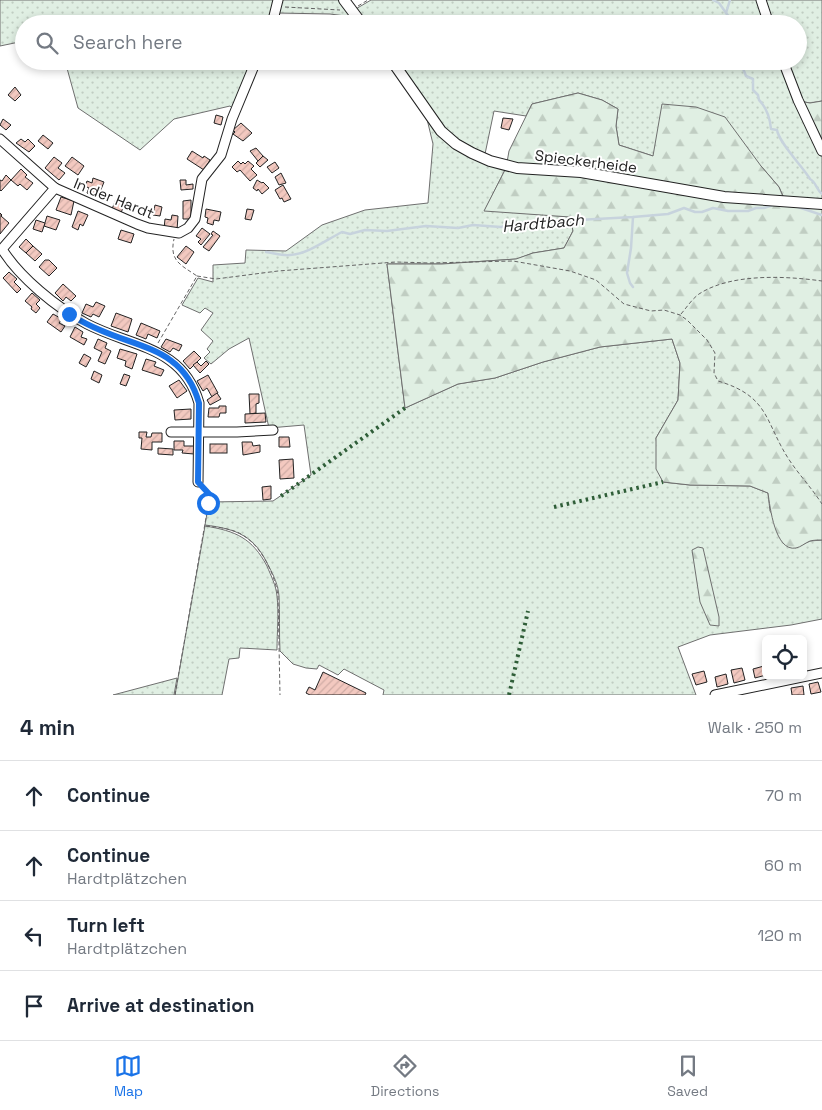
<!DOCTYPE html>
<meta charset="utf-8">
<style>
body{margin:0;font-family:"Space Grotesk",sans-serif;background:#f2f2f3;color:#1f2937}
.controls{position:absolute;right:15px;bottom:15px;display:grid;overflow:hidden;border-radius:8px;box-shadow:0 2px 8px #0003}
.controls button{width:45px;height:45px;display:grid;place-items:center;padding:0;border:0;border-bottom:1px solid #e0e1e3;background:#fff;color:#1f2937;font:25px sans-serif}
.stop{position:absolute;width:15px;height:15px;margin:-11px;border:4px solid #1a73e8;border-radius:50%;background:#fff}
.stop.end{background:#1a73e8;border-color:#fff;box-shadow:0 1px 5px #0008}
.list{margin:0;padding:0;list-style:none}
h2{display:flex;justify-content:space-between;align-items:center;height:65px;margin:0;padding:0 20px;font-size:21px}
h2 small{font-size:16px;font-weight:400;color:#747a83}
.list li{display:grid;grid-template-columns:32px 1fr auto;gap:15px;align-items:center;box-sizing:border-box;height:70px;padding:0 20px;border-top:1px solid #e0e1e3}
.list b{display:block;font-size:19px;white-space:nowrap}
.list p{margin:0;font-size:16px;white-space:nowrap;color:#747a83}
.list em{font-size:16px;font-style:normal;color:#747a83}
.icon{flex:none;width:28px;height:28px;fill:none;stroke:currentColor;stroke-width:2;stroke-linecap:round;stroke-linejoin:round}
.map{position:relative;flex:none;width:822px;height:695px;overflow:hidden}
.search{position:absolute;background:#fff;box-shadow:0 2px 8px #0003;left:15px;right:15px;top:15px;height:55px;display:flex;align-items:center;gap:12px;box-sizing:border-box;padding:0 18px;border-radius:28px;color:#747a83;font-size:19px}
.sheet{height:345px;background:#fff}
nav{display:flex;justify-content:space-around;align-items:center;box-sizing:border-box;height:70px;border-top:1px solid #e0e1e3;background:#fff;font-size:14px;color:#747a83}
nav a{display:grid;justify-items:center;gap:2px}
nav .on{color:#1a73e8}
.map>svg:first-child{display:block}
.grass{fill:url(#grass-dots);stroke:#6f6f6f}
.forest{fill:url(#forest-firs);stroke:#6f6f6f}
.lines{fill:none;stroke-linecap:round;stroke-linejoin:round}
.stream{stroke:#c7d3dd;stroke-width:2.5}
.building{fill:url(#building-hatch);stroke:#222}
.minor-casing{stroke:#222;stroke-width:11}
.major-casing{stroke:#222;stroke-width:12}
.path{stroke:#646464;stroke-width:1;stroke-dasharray:4 2.5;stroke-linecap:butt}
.minor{stroke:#fff;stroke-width:9}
.major{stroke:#fff;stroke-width:10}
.hedge{stroke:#2f5e38;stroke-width:4;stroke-dasharray:2.5 4;stroke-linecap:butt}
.route{stroke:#1a73e8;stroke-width:6}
.labels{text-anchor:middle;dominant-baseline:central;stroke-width:4;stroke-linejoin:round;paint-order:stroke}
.street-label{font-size:15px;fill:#222;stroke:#fff}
.water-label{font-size:16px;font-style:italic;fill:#222;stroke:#fff}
</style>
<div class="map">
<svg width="822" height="695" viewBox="0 0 822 695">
<defs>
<pattern id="grass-dots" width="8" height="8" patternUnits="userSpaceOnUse" patternTransform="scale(1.25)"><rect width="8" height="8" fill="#e0efe3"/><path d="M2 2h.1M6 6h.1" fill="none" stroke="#c0cdc2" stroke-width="1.8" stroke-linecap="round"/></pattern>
<pattern id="forest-firs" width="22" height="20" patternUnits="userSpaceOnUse" patternTransform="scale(1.25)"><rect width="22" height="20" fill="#e0efe3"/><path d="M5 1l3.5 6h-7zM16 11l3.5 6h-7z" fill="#c0cdc2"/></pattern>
<pattern id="building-hatch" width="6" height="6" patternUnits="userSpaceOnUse" patternTransform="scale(1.25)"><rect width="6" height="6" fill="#f3c9c0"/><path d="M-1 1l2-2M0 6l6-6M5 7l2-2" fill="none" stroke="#d0aca5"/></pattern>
</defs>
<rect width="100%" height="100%" fill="#fff"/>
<g class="grass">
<path d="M0 0H277L270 24H24V41L0 46Z"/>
<path d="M279 0H340L353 17 330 14 277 13Z"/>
<path d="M371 0H761L768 24H365L354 10Z"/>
<path d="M763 0H822V101L810 103 799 101 784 61H798V24H771Z"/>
<path d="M65 61H255L234 110 230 106 174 119 140 150 78 108Z"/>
<path d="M395 61H780L794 101 822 155V203L784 198 779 187 761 166 653 156 619 145 616 126 618 109 602 100 578 93 532 104 526 116 494 111 485 154 450 135Z"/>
<path d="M426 115 439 134 506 168 485 210 571 217 573 231 564 248 533 253 517 259 442 264H387L405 408 458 384 495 378 543 362 600 347 672 339 680 363 678 400 656 438 662 482 690 485 750 486 768 493 770 511 795 548 810 541 822 540V619L791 625 710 635 678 647 696 695H383L384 690 344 669 338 675 319 665 317 669 306 668 293 664 280 651C279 633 280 614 279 596 278 585 274 576 269 567 255 536 237 529 205 525L209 502 273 501 311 475 304 425 269 428 249 338 229 349 211 364 204 358 210 352 207 349 213 341 201 330 213 313 205 308 200 313 182 305 198 278 213 282V265L245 263 246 250 286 251 322 225 365 210 428 203 433 144Z"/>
<path d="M205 526C236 531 252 538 267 566 271 576 276 585 277 596 279 614 277 632 277 650L240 648 239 658 229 659 222 695H175Z"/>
<path d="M177 678 174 695H113Z"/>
</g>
<g class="forest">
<path d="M578 93 602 100 618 109 616 126 619 145 653 156 662 104 696 107 725 117 761 166 779 187 786 204 822 209V540C818 540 814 540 810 541 805 543 801 547 796 548 775 552 770 507 768 493L750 486 690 485 663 482 656 469V438L678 400 680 363 672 339 600 347 543 362 495 378 458 384 405 408 387 264H442L516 259 533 253 564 248 573 231 570 217 484 211 506 168 509 151 532 104Z"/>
<path d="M799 101 810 103 822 101V147Z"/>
<path d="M698 547 703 548 719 617V626L710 625 700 602 692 550Z"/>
</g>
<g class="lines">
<g class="stream">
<path d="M713 0 719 3 734 24"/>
<path d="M726 13 730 0"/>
<path d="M740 61 746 76 753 79V90L758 95 759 100C767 108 770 118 771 129L777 130C779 143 803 167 810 179 816 182 816 189 822 194"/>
<path d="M798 207 822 215"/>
<path d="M633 217 631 248 627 273 630 283 633 287"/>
<path d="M266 252C274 253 283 256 290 255 308 254 326 240 342 232L350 234 365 230 387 231 426 226 458 228 473 225 501 227 523 223 633 217 668 214 684 208 695 212H702L713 208 728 211H748L756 208H764L773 205"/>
</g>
</g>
<g class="building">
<path d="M15 87 21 95 15 101 8 95Z"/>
<path d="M216 115 223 117 221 125 214 123Z"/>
<path d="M503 118 513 119 509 130 501 128Z"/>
<path d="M3 119 11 125 6 130 0 125Z"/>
<path d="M241 123 252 133 243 141 233 134 235 132 233 130Z"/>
<path d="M43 135 53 143 48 149 38 141Z"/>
<path d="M21 139 25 142 28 139 35 146 29 152 16 143Z"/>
<path d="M256 148 263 156 258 161 250 151Z"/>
<path d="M192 151 203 158 204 156 210 160 204 170 187 159Z"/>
<path d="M263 156 268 160 260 167 256 163Z"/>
<path d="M54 157 62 163 58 168 65 173 59 180 45 168Z"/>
<path d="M72 157 84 166 78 175 65 166Z"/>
<path d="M238 161 241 164 243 162 245 164 248 161 254 166 251 169 257 175 250 181 240 170 237 172 232 167Z"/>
<path d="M275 162 279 168 272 173 267 167Z"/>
<path d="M21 169 27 175 25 177 33 183 27 190 20 184 18 186 11 180Z"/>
<path d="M281 173 286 183 279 185 275 177Z"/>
<path d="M6 175 11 180 1 191 0 190V180L2 181Z"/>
<path d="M93 178 104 182 98 197 87 193 89 188 85 186 87 181 92 183Z"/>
<path d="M180 180H186V185L193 184V189L181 190Z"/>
<path d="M257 180 262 183 263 182 269 188 262 194 258 189 257 191 253 188Z"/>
<path d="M283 185 291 199 284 202 282 198 280 199 275 190Z"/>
<path d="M61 197 74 201 71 215 56 210Z"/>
<path d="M116 199 125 202 121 213 112 209Z"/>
<path d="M191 200V219H183V201Z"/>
<path d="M155 205 162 207 160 216 153 215Z"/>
<path d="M206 209 221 212 219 221 214 220 213 225 207 223 208 218 205 217Z"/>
<path d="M247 209 254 210 251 220 245 219Z"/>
<path d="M78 211 88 215 83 226 80 224 78 230 72 227Z"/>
<path d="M0 213 2 215 1 216 9 223 0 234Z"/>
<path d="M172 215 178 216 177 230 164 229 165 219 171 220Z"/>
<path d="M47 216 60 220 56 230 44 226Z"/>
<path d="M36 220 45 223 42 232 33 229Z"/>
<path d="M202 228 210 234 201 245 198 242 201 239 196 236Z"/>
<path d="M121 230 134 234 131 243 118 239Z"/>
<path d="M213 231 220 236 209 251 203 247 213 235 211 234Z"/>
<path d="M26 239 33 246 26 253 19 247Z"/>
<path d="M33 246 42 254 35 261 26 253Z"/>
<path d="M186 246 194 252 186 264 177 257Z"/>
<path d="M45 260H49L57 268 49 276 39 267Z"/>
<path d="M9 272 17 279 14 282 21 289 17 293 3 278Z"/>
<path d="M63 284 76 296 71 301 66 297 63 301 55 293Z"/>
<path d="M32 293 40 300 36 304 40 308 36 313 31 309 32 307 25 301Z"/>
<path d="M96 302 105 306 99 317 93 314 91 317 82 313 86 304 93 307Z"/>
<path d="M116 313 132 319 128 332 111 326Z"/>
<path d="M53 314 62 319 59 323 65 326 61 332 47 322Z"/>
<path d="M141 323 160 331 157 338 148 334 146 339 136 335Z"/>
<path d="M75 327 83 332 81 337 87 339 84 345 70 337Z"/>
<path d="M98 339 107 343 105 348 111 351 105 364 98 361 102 352 94 348Z"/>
<path d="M166 339 182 345 179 351 173 348 170 352 161 347Z"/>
<path d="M120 349 137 354 132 369 125 366 126 361 117 358Z"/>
<path d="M194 351 201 358 190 369 183 361Z"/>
<path d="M84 354 91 358 86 367 79 363Z"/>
<path d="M146 359 156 362 154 366 164 370 161 376 142 370Z"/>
<path d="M206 361 209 364 200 373 193 365 197 362 201 366Z"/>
<path d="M94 371 102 375 99 383 91 379Z"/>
<path d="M124 374 130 376 126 386 120 384Z"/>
<path d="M208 375 218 393 212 397 207 388 203 391 197 381Z"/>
<path d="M179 380 187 391 177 398 169 386Z"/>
<path d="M217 393 221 399 210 405 207 400Z"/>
<path d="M249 394H259V403L256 404V413L250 414Z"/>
<path d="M219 406H226V413H220L219 417H208L209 408H219Z"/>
<path d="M191 409V419L175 420 174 410Z"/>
<path d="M265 413 266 422 245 423V414Z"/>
<path d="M139 432H147L146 437H151L152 433H162V442H152V450L141 449 142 438H139Z"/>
<path d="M279 437H289L290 447H279Z"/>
<path d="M174 441H184V446H195L194 454 182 453 183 450H174Z"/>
<path d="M242 442H252L253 446 260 445V452L243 455Z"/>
<rect x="210" y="444" width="17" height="9"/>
<path d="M158 448 173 449V455L158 454Z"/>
<path d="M293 459 294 478 280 479 279 460Z"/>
<path d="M271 486V499L263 500 262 487Z"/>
<path d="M764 666 766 675 755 678 753 669Z"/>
<path d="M742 668 745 680 734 683 731 670Z"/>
<path d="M704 671 707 682 696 685 692 674Z"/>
<path d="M323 672 366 693 365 695H310L306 693 309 687 315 690Z"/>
<path d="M726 674 728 684 717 687 715 677Z"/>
<path d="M818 682 821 692 811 694 809 684Z"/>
<path d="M803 686 804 695H792L791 688Z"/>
</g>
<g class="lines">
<defs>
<g id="minor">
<path d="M761 0 769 24"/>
<path d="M272 24 278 0"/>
<path d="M783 61 798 100 822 151"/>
<path d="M0 139 55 188 137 224 148 228 179 233 188 228 195 219 202 179 221 155 232 119 256 61"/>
<path d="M55 188 2 249C19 277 57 308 87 324 131 347 183 346 199 403L198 482"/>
<path d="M171 432H237L273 430"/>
<path d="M715 695 822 673"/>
</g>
<g id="major">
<path d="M344 0 362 24"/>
<path d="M392 61 441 131 456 144 472 153 490 161 517 168 581 172 724 197 822 204"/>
</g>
</defs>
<use href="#minor" class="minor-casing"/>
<use href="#major" class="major-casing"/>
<g class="path">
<path d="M358 6 368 0"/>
<path d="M285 7 340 10"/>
<path d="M197 276 216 279 278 271 396 262 430 263 513 261 570 271 596 280 624 304 651 311 664 310 680 315 687 320 707 340 715 353 714 373 718 381C772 397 764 424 792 464 802 478 813 490 822 504"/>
<path d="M681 314C687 307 692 299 699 294 731 273 786 276 822 281"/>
<path d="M158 343 197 276C181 265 169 261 174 239"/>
<path d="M206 526C216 527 227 528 237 532 260 542 274 572 278 595L280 695"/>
<path d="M175 695 210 495 203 488"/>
</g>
<use href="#minor" class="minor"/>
<use href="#major" class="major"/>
<g class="hedge">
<path d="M281 496 405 408"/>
<path d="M554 507 663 482"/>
<path d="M509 695 528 611"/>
</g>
</g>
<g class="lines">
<path class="route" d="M69 314C79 320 90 326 100 330 143 349 184 350 199 403L198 482 210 495 208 503"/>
</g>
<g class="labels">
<g class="street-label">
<text transform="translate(586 161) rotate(7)">Spieckerheide</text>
<text transform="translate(114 198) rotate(22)">In der Hardt</text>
</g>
<g class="water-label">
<text transform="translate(543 223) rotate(-5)">Hardtbach</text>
</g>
</g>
</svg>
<div class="controls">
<button><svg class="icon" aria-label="locate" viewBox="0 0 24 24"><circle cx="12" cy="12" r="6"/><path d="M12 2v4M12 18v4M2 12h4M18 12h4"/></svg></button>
</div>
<div class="stop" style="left:208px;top:503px"></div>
<div class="stop end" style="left:69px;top:314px"></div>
<div class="search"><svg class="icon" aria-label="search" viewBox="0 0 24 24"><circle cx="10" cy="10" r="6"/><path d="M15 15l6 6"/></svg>Search here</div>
</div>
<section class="sheet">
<h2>4 min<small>Walk · 250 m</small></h2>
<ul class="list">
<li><svg class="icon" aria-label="ahead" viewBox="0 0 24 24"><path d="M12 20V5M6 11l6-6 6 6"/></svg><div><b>Continue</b></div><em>70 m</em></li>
<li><svg class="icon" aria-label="ahead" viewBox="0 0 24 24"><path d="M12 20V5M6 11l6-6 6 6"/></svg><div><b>Continue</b><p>Hardtplätzchen</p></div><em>60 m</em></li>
<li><svg class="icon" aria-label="left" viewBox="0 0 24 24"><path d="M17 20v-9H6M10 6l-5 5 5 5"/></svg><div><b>Turn left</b><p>Hardtplätzchen</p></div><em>120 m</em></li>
<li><svg class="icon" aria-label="arrive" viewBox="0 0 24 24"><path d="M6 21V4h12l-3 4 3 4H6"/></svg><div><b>Arrive at destination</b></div></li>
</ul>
</section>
<nav>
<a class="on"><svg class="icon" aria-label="map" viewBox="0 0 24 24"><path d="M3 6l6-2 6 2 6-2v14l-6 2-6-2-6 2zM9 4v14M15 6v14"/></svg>Map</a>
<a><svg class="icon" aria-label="directions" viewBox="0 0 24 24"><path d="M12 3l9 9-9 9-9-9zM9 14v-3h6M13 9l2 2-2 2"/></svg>Directions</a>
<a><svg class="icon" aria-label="saved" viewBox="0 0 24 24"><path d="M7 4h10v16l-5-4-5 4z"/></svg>Saved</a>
</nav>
